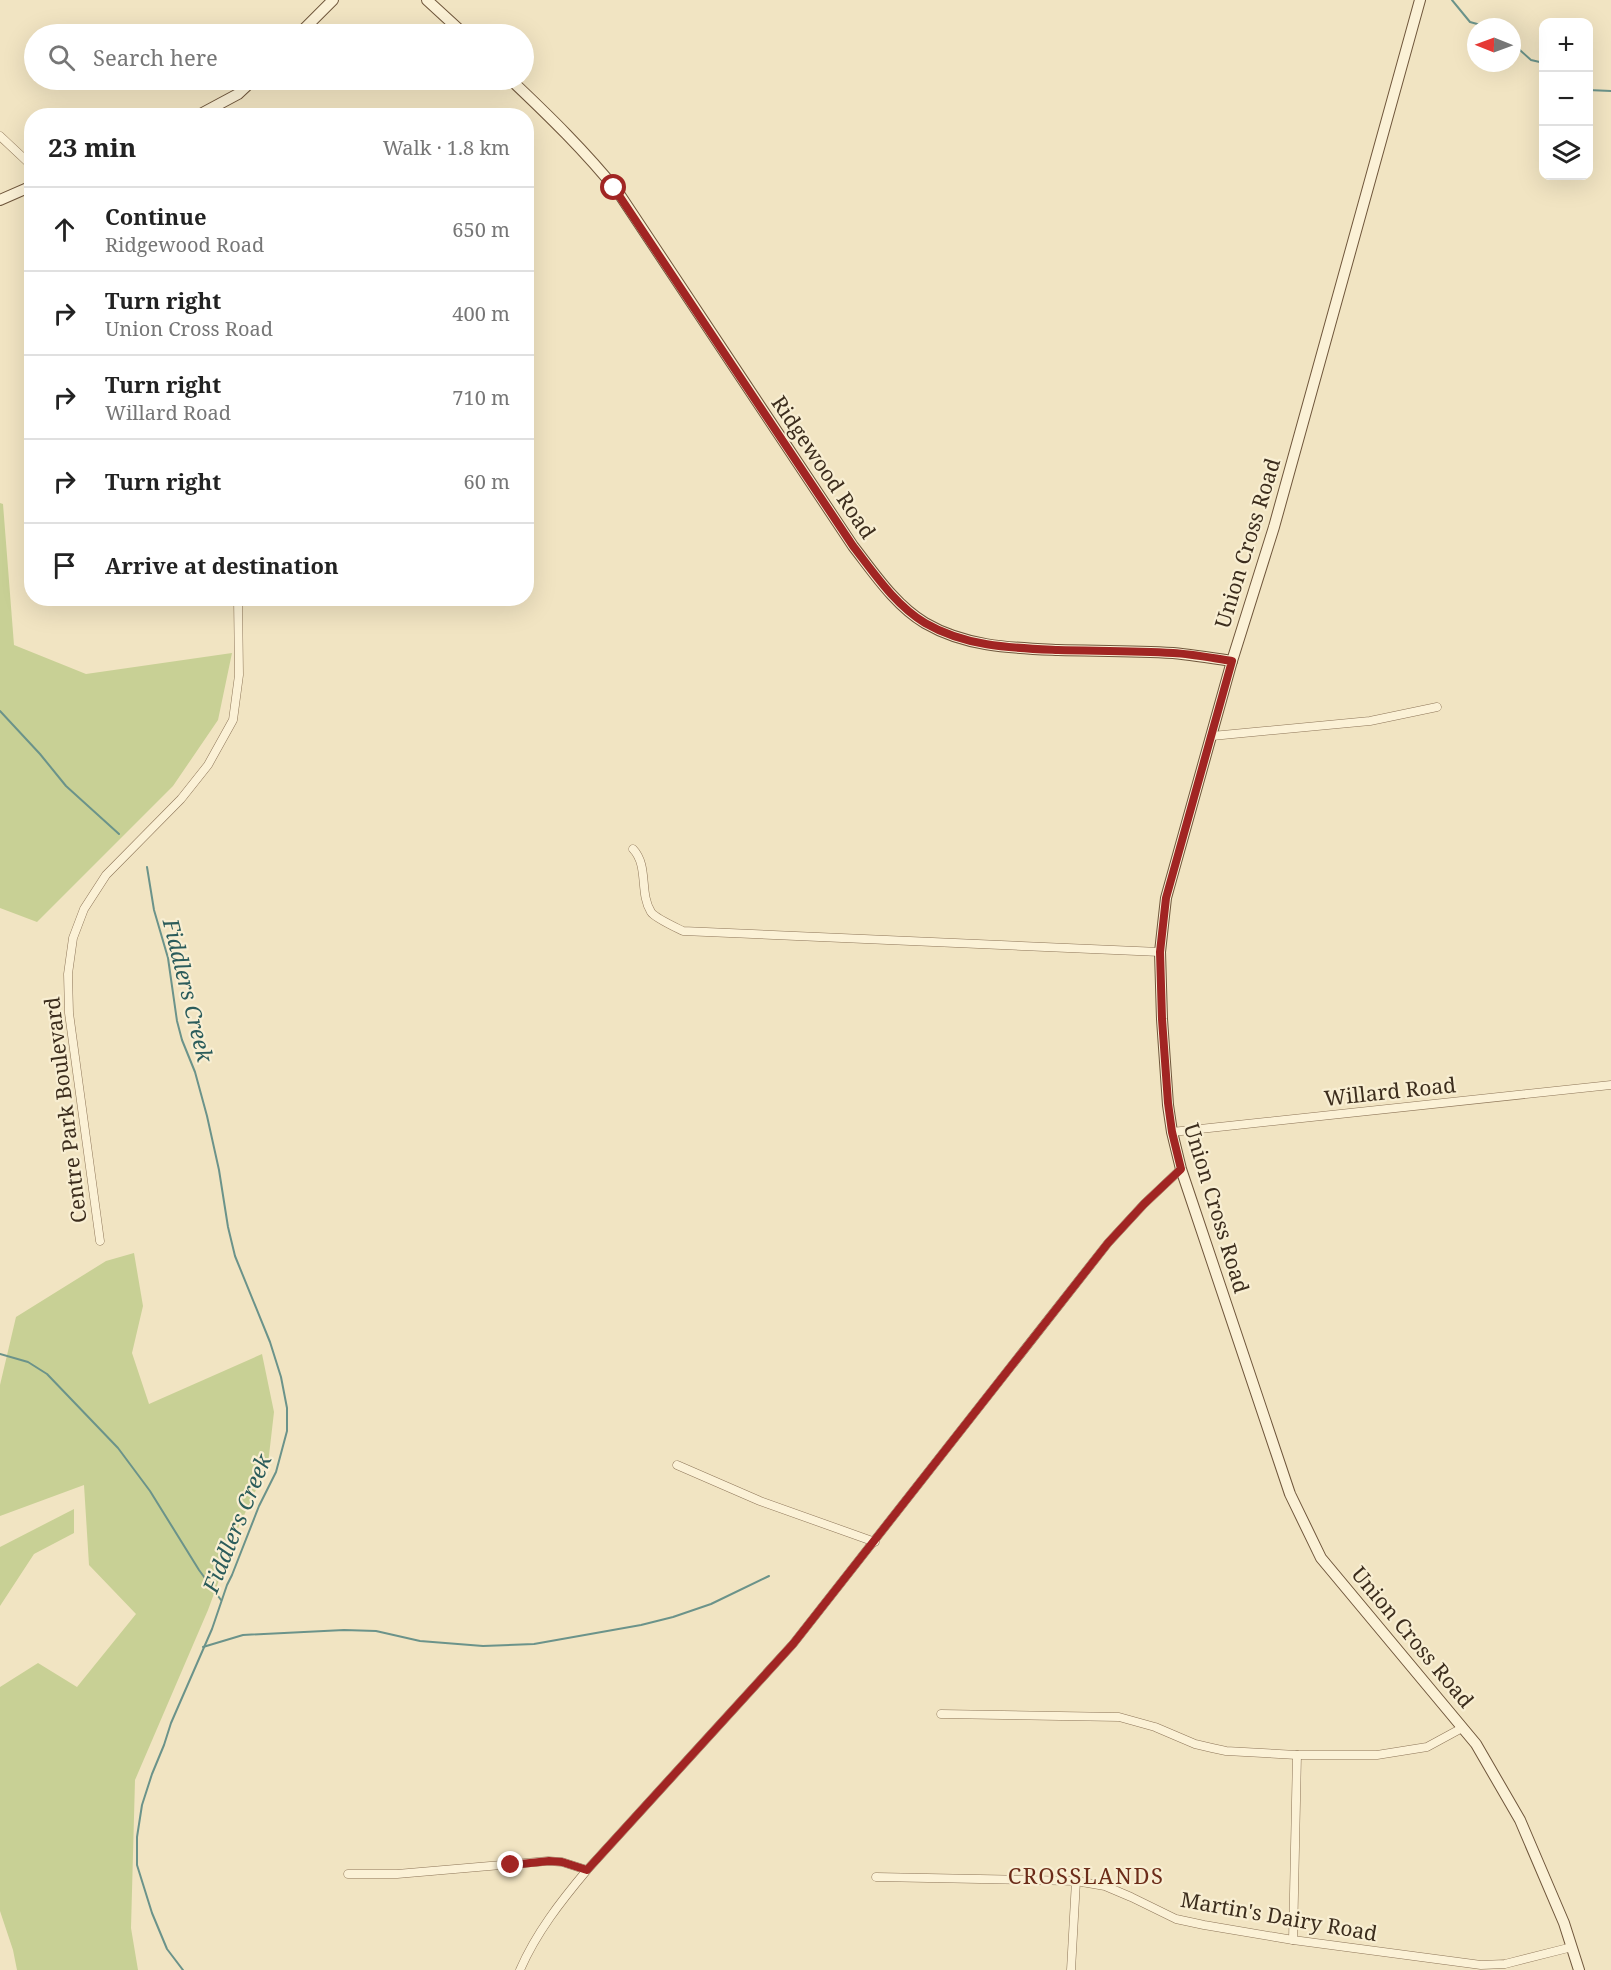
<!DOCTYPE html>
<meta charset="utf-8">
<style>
body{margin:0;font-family:"Noto Serif",serif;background:#f2f2f2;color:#222}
.controls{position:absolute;right:18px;top:18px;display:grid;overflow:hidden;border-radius:12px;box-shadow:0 6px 24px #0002}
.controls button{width:54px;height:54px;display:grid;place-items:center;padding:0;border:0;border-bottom:2px solid #e0e0e0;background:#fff;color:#222;font:30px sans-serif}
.compass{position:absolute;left:1467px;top:18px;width:54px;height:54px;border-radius:50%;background:#fff;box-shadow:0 6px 24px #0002;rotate:271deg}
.stop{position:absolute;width:18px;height:18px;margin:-14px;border:4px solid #a12523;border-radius:50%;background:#fff}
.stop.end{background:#a12523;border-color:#fff;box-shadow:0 2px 6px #0008}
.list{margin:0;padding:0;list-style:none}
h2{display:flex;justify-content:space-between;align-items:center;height:78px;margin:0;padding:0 24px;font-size:26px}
h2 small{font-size:20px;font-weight:400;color:#767676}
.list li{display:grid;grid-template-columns:39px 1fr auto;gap:18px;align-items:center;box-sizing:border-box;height:84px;padding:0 24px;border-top:2px solid #e0e0e0}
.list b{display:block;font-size:22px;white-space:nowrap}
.list p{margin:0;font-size:20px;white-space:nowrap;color:#767676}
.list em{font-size:20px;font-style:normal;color:#767676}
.icon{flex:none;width:33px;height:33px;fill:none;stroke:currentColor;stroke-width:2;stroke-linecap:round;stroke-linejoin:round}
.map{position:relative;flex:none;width:1611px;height:1970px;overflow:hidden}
.search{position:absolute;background:#fff;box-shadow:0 6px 24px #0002;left:24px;top:24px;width:510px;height:66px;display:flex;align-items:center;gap:15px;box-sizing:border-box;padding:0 21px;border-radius:33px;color:#767676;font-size:22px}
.panel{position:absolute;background:#fff;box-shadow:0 6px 24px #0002;left:24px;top:108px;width:510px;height:498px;border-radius:24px}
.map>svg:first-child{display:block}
.green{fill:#c8d095}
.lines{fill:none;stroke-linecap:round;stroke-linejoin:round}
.stream{stroke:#6b938a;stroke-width:2}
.street-casing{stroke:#8d7558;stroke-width:9}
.secondary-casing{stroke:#6f563b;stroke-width:12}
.street{stroke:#fbf1d6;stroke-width:8}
.secondary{stroke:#fbf1d6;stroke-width:10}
.route{stroke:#a12523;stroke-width:8}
.labels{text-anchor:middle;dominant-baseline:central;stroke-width:4.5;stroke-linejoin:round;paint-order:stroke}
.street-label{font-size:21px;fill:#3c2d1d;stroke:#f8eed2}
.water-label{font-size:22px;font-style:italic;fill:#2b5c5b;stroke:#f8eed2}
.neighbourhood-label{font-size:22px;letter-spacing:1.5px;fill:#6c2c19;stroke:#f8eed2}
</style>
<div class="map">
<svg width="1611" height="1970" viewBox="0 0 1611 1970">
<rect width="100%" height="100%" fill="#f1e4c2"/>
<g class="green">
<path d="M0 503 3 504 14 645 86 674 232 653 218 720 173 786 37 922 0 908Z"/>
<path d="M134 1253 143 1306 132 1353 149 1404 262 1354 274 1412 268 1464 239 1526 208 1610 135 1780 131 1928 138 1970H17L13 1950 0 1911V1687L38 1663 77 1687 136 1614 89 1565 84 1485 0 1516V1385L16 1317 106 1261Z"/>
<path d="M74 1509V1533L34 1554 0 1606V1547Z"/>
</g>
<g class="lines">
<g class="stream">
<path d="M1452 0 1470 22 1488 27"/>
<path d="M1512 43 1531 60 1544 63"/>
<path d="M1588 90 1611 91"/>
<path d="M0 711 40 754 66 786 119 834"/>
<path d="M147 867 154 910 168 958 177 1021 182 1040 195 1072 207 1116 219 1170 228 1227 235 1256 270 1342 281 1377 287 1408V1431L276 1472 259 1506 232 1575 227 1585 212 1629 171 1723 164 1745 152 1774 142 1805 137 1837V1865L152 1913 167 1949 183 1970"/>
<path d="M0 1354 28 1362 47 1374 118 1448 150 1491 199 1570 221 1600"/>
<path d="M203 1647 243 1635 344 1630 376 1631 420 1641 483 1646 534 1644 641 1625 673 1617 711 1604 769 1576"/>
</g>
<defs>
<g id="street">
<path d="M0 136 32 166"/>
<path d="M1212 736 1370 721 1437 707"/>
<path d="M633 849C649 866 639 893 651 912 655 918 675 927 683 931L1160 952"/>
<path d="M1172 1132 1611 1085"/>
<path d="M100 1241 69 1013 68 974 73 938 84 909 106 875 181 799 208 765 233 720 239 675 238 598"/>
<path d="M677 1465 760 1501 875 1542"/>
<path d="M941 1714 1119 1717 1155 1727 1195 1744 1212 1748 1226 1751 1297 1755H1377L1427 1747 1462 1728"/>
<path d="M348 1874H397L548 1861 562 1862 587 1870"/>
<path d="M876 1877 1076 1881 1105 1886 1131 1897 1176 1919 1204 1925 1293 1940 1481 1965 1505 1964 1572 1947"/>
<path d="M1293 1940 1297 1755"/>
<path d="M520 1970C536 1933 561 1901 587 1870L793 1644 1108 1243 1144 1204 1181 1169"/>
<path d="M1071 1970 1076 1881"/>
</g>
<g id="secondary">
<path d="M427 0 464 34"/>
<path d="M1420 0 1274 527 1232 661 1166 898 1160 952 1162 1019 1168 1105 1172 1132 1181 1169 1290 1494 1321 1558 1476 1744 1520 1820 1564 1923 1579 1970"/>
<path d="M299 34 333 0"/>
<path d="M511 80C549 116 585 151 618 192L853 546C874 573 895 605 925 623 966 647 1012 648 1058 650 1096 651 1135 651 1173 653 1192 655 1212 658 1232 661"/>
<path d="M197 116 238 94 253 80"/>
<path d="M0 200 32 186"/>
</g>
</defs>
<use href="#street" class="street-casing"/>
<use href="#secondary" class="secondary-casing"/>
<use href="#street" class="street"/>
<use href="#secondary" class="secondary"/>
</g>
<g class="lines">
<path class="route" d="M511 1865 549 1861 562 1862 587 1870 793 1644 1108 1243 1144 1204 1181 1169 1172 1132 1168 1103 1162 1019 1160 952 1166 898 1232 661C1212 658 1192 654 1173 653 1135 651 1096 651 1058 650 1012 648 966 647 925 623 895 605 874 573 853 546L614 188"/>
</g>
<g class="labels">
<g class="street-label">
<text transform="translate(824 467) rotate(56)">Ridgewood Road</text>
<text transform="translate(1247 543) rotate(-73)">Union Cross Road</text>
<text transform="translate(1390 1091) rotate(-6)">Willard Road</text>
<text transform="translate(65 1110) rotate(-97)">Centre Park Boulevard</text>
<text transform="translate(1217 1208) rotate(73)">Union Cross Road</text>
<text transform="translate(1413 1637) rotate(50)">Union Cross Road</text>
<text transform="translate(1279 1916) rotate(10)">Martin's Dairy Road</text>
</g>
<g class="water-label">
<text transform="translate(189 990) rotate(76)">Fiddlers Creek</text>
<text transform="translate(236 1523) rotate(-68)">Fiddlers Creek</text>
</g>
<g class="neighbourhood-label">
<text x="1086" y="1875">CROSSLANDS</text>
</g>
</g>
</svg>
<div class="controls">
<button>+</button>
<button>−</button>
<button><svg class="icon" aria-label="layers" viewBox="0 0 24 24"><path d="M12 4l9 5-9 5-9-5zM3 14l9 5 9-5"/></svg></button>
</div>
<svg class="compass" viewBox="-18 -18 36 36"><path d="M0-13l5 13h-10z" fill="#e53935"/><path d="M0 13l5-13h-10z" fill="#767676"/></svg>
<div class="stop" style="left:614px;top:188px"></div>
<div class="stop end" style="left:511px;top:1865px"></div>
<div class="search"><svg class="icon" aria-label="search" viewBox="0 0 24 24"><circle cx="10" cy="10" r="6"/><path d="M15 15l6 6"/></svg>Search here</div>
<section class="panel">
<h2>23 min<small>Walk · 1.8 km</small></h2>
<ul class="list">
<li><svg class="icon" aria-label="ahead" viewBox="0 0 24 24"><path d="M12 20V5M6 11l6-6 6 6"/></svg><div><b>Continue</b><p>Ridgewood Road</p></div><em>650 m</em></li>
<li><svg class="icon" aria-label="right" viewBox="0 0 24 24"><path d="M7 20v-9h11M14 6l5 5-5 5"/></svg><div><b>Turn right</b><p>Union Cross Road</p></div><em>400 m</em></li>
<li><svg class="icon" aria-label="right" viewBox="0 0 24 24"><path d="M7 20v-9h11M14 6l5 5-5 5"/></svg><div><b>Turn right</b><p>Willard Road</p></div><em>710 m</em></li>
<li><svg class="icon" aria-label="right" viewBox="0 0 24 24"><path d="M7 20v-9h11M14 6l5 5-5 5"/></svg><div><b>Turn right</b></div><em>60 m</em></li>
<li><svg class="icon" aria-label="arrive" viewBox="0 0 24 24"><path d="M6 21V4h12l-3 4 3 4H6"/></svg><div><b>Arrive at destination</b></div></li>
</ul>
</section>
</div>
